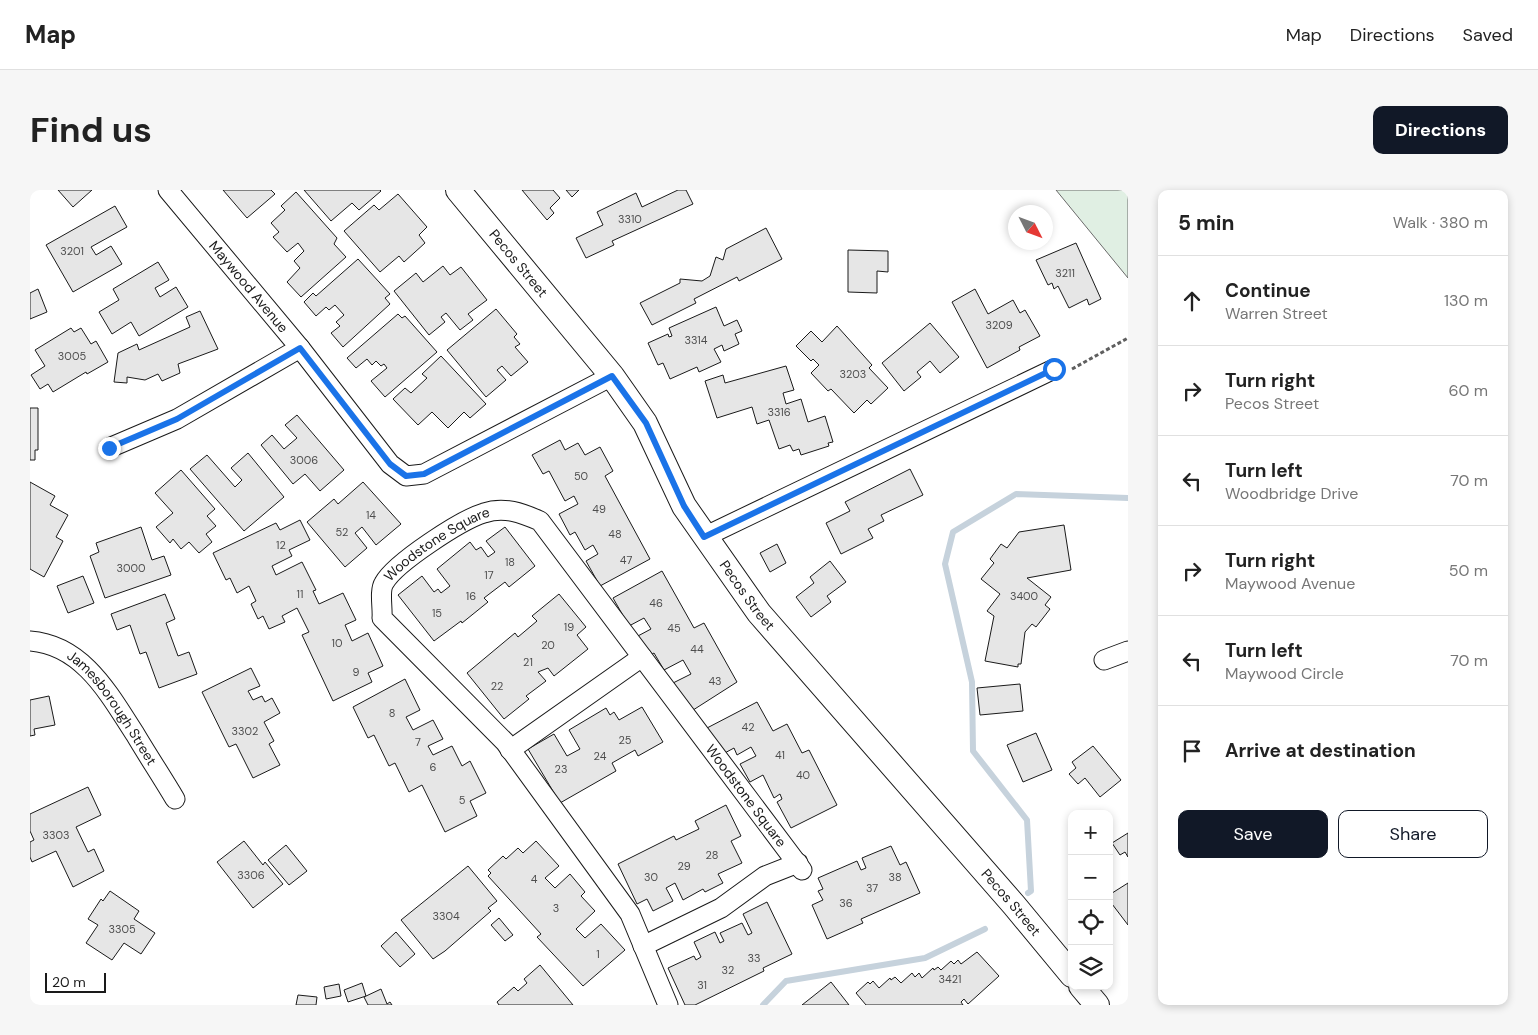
<!DOCTYPE html>
<meta charset="utf-8">
<style>
body{margin:0;font-family:"DM Sans",sans-serif;background:#f6f6f6;color:#222}
.controls{position:absolute;right:15px;bottom:15px;display:grid;overflow:hidden;border-radius:10px;box-shadow:0 2px 8px #0003}
.controls button{width:45px;height:45px;display:grid;place-items:center;padding:0;border:0;border-bottom:1px solid #e0e0e0;background:#fff;color:#222;font:25px sans-serif}
.compass{position:absolute;left:978px;top:15px;width:45px;height:45px;border-radius:50%;background:#fff;box-shadow:0 2px 8px #0003;rotate:132deg}
.scale{position:absolute;left:15px;bottom:12px;width:61px;box-sizing:border-box;padding-left:5px;border:2px solid #1a1a1a;border-top:0;font-size:14px;line-height:18px;white-space:nowrap;color:#1a1a1a;-webkit-text-stroke:4px #fff;paint-order:stroke}
.stop{position:absolute;width:15px;height:15px;margin:-11px;border:4px solid #1a73e8;border-radius:50%;background:#fff}
.stop.end{background:#1a73e8;border-color:#fff;box-shadow:0 1px 5px #0008}
.list{margin:0;padding:0;list-style:none}
h2{display:flex;justify-content:space-between;align-items:center;height:65px;margin:0;padding:0 20px;font-size:21px}
h2 small{font-size:16px;font-weight:400;color:#767676}
.list li{display:grid;grid-template-columns:32px 1fr auto;gap:15px;align-items:center;box-sizing:border-box;height:90px;padding:0 20px;border-top:1px solid #e0e0e0}
.list b{display:block;font-size:19px;white-space:nowrap}
.list p{margin:0;font-size:16px;white-space:nowrap;color:#767676}
.list em{font-size:16px;font-style:normal;color:#767676}
.actions{display:flex;gap:10px;padding:15px 20px}
.actions a{flex:1;padding:11px 0;border:1px solid #111827;border-radius:10px;text-align:center;font-size:18px;color:#111827}
.actions .main{background:#111827;color:#fff}
.icon{flex:none;width:28px;height:28px;fill:none;stroke:currentColor;stroke-width:2;stroke-linecap:round;stroke-linejoin:round}
.map{position:relative;flex:none;width:1098px;height:815px;overflow:hidden;border-radius:10px}
header{display:flex;align-items:center;gap:30px;box-sizing:border-box;height:70px;padding:0 25px;background:#fff;border-bottom:1px solid #e0e0e0}
header strong{font-size:24px}
nav{display:flex;gap:28px;margin-inline-start:auto;font-size:18px}
.intro{display:flex;align-items:center;justify-content:space-between;box-sizing:border-box;height:120px;padding:0 30px}
h1{margin:0;font-size:35px}
.button{padding:12px 22px;border-radius:10px;background:#111827;color:#fff;font-size:18px;font-weight:700}
main{display:flex;gap:30px;padding:0 30px}
aside{flex:1;background:#fff;border-radius:10px;box-shadow:0 2px 8px #0003}
.map>svg:first-child{display:block}
.green{fill:#e0efe3;stroke:#6a6a6a}
.lines{fill:none;stroke-linecap:round;stroke-linejoin:round}
.stream{stroke:#c6d2dc;stroke-width:6}
.building{fill:#e6e6e6;stroke:#1a1a1a}
.minor-casing{stroke:#1a1a1a;stroke-width:21}
.tertiary-casing{stroke:#1a1a1a;stroke-width:26}
.path{stroke:#5f5f5f;stroke-width:3;stroke-dasharray:4 2.5;stroke-linecap:butt}
.minor{stroke:#fff;stroke-width:19}
.tertiary{stroke:#fff;stroke-width:24}
.route{stroke:#1a73e8;stroke-width:6}
.labels{text-anchor:middle;dominant-baseline:central;stroke-width:4;stroke-linejoin:round;paint-order:stroke}
.number-label{font-size:11px;fill:#4d4d4d}
.street-label{font-size:14px;fill:#1a1a1a;stroke:#fff}
</style>
<header>
<strong>Map</strong>
<nav><a>Map</a><a>Directions</a><a>Saved</a></nav>
</header>
<div class="intro"><h1>Find us</h1><a class="button">Directions</a></div>
<main>
<div class="map">
<svg width="1098" height="815" viewBox="0 0 1098 815">
<rect width="100%" height="100%" fill="#fff"/>
<path class="green" d="M1026 0H1098V88Z"/>
<g class="lines">
<g class="stream">
<path d="M998 703 1001 701 997 630 943 561 942 492 915 374 923 342 986 304 1098 308"/>
<path d="M733 815 756 791 895 768 955 739"/>
</g>
</g>
<g class="building">
<path d="M28 0H62L43 17Z"/>
<path d="M193 0H241L245 4 217 28Z"/>
<path d="M274 0H350L351 1 329 20 322 13 301 31Z"/>
<path d="M492 0H523L530 8 520 18 524 23 517 30Z"/>
<path d="M536 0H549L542 7Z"/>
<path d="M648 0H656L663 14 582 51 584 55 556 68 546 48 573 35 567 22 606 3 612 17Z"/>
<path d="M266 2 307 48 304 54 316 67 271 107 257 92 270 78 264 71 274 61 268 53 257 62 243 47 249 42 241 33 255 20 251 16Z"/>
<path d="M368 4 397 37 389 45 395 53 374 72 369 66 350 82 314 41 344 15 349 20Z"/>
<path d="M85 16 97 37 61 57 66 65 81 56 92 74 43 102 16 55Z"/>
<path d="M736 38 752 69 709 91 707 87 664 109 666 113 622 135 610 113 650 93V89L672 91 680 86 686 67 693 70 696 59Z"/>
<path d="M1046 53 1071 109 1059 115 1057 109 1039 118 1028 96 1024 99 1022 93 1018 95 1006 70Z"/>
<path d="M818 60 858 61V82L847 81V103L818 102Z"/>
<path d="M328 69 360 104 355 108 360 114 313 157 301 143 310 136 306 132 314 125 305 115 299 120 296 117 286 126 274 112 283 103 286 106Z"/>
<path d="M128 72 139 90 125 98 130 107 146 97 158 117 109 146 101 132 82 144 69 122 89 110 83 99Z"/>
<path d="M413 76 420 85 431 77 457 110 438 124 443 130 430 140 416 123 411 127 415 132 399 145 364 101 386 83 393 92Z"/>
<path d="M8 99 17 122 0 129V103Z"/>
<path d="M945 99 958 124 983 110 990 123 995 120 1010 146 989 157 990 160 957 178 922 112Z"/>
<path d="M686 117 694 136 707 130 712 141 705 144 709 154 694 161 692 155 684 159 691 172 669 182 667 177 640 189 633 173 628 175 618 153 638 144 639 147 642 146 639 138Z"/>
<path d="M466 119 487 144 484 147 490 154 485 157 498 172 481 186 472 176 467 180 476 190 456 207 417 160Z"/>
<path d="M170 121 188 159 148 174 150 183 132 191 128 184 115 190 97 187V193L84 192 88 163 107 154 109 160 160 137 156 127Z"/>
<path d="M368 124 372 128 375 126 407 162 355 207 341 191 357 178 354 174 351 176 346 171 342 175 337 169 326 178 317 168Z"/>
<path d="M900 133 929 167 910 183 900 171 887 182 891 187 874 201 852 173Z"/>
<path d="M807 136 842 175 839 178 858 198 841 214 837 210 824 223 801 199 798 201 781 183 789 175 783 169 781 171 766 156 781 141 792 152Z"/>
<path d="M41 138 44 142 51 138 61 154 66 151 78 172 57 184 56 182 23 202 18 194 10 199 1 185 15 176 5 160Z"/>
<path d="M411 166 456 214 440 228 434 222 418 238 402 222 388 235 363 209 375 198 381 203 397 188 392 184Z"/>
<path d="M756 176 764 200 753 203 756 214 771 209 778 232 795 226 803 252 798 253 799 256 771 265 769 259 763 261 760 255 749 259 739 230 727 234 722 217 687 228 675 191 693 185 695 193Z"/>
<path d="M0 218H8V260H5V270H0Z"/>
<path d="M267 225 314 280 290 301 275 284 263 294 231 255 242 245 254 259 267 248 255 235Z"/>
<path d="M530 250 535 260 548 253 555 265 570 257 583 281 575 286 620 369 570 396 556 371 568 364 563 355 555 360 545 342 540 345 529 324 548 314 544 306 535 311 519 281 513 284 502 265Z"/>
<path d="M218 263 254 307 214 341 160 279 177 265 205 297 212 290 201 278Z"/>
<path d="M880 279 893 305 851 325 854 331 838 339 843 348 811 364 796 333 820 321 815 312Z"/>
<path d="M151 280 185 319 177 326 186 336 176 344 182 352 169 363 159 352 151 359 143 349 140 353 126 337 143 323 125 303Z"/>
<path d="M0 292 25 306 20 315 38 325 26 347 33 351 14 387 0 379Z"/>
<path d="M333 292 371 334 346 355 332 337 325 343 337 358 315 377 277 332 304 309 308 314Z"/>
<path d="M270 330 280 350 259 360 262 366 242 376 246 385 272 372 286 400 283 401 289 414 313 403 326 430 315 435 322 451 338 443 353 476 338 483 342 492 303 511 272 445 279 442 267 418 252 426 255 432 239 439 233 426 228 429 221 414 226 411 219 396 207 403 200 388 196 390 183 363 246 333 250 340Z"/>
<path d="M1034 335 1041 380 997 388 1021 407 1015 415 1020 419 1006 437 1002 434 995 442 991 474H988V477L955 471 964 426 957 421 970 404 951 389 964 373 960 369 971 354 977 358 989 342Z"/>
<path d="M111 337 122 370 134 366 141 385 75 408 60 366 69 362 66 353Z"/>
<path d="M475 337 505 376 479 397 475 392 454 408 458 412 432 433 431 431 404 451 368 405 392 386 404 402 408 399 411 403 420 396 407 379 440 352 446 360 451 357 458 367 465 362 456 351Z"/>
<path d="M747 354 756 373 740 382 730 363Z"/>
<path d="M800 371 816 392 797 406 801 412 781 427 766 407 784 393 780 387Z"/>
<path d="M632 381 664 438 674 433 707 492 660 522 643 493 661 484 653 470 634 480 624 463 617 467 606 447 621 439 614 428 599 436 583 408Z"/>
<path d="M53 386 64 413 38 423 27 396Z"/>
<path d="M135 404 145 429 136 433 148 466 159 462 167 484 129 498 116 462 110 464 100 435 87 440 81 424Z"/>
<path d="M529 404 556 437 547 445 558 459 524 486 518 478 508 482 516 491 496 506 499 509 474 529 437 483 485 443 488 447 507 431 502 426Z"/>
<path d="M221 478 230 496 218 501 223 510 232 506 235 512 242 508 250 523 234 532 244 551 239 554 250 575 223 588 206 554 199 557 172 502Z"/>
<path d="M375 489 390 520 376 527 383 540 403 530 413 549 398 556 403 565 422 556 432 576 440 571 456 603 440 611 447 626 415 642 392 595 379 602 365 573 359 576 344 545 338 548 323 517Z"/>
<path d="M990 494 993 521 950 525 947 498Z"/>
<path d="M19 506 25 535 4 539 5 545 0 546V510Z"/>
<path d="M727 512 743 541 757 534 772 563 779 560 807 615 761 638 747 612 752 609 750 604 744 608 733 585 720 592 710 574 726 566 721 557 707 565 704 558 691 565 677 538Z"/>
<path d="M612 517 633 552 608 566 605 560 582 573 586 581 530 613 498 559 524 544 537 566 550 559 539 540 576 518 580 525 584 522 589 530Z"/>
<path d="M1006 543 1022 580 993 592 977 555Z"/>
<path d="M1063 556 1091 590 1070 607 1055 588 1048 594 1039 584 1046 578 1042 572Z"/>
<path d="M58 597 71 625 46 637 58 662 64 659 74 681 43 697 26 661 2 672 0 667V652L4 650 0 641V624Z"/>
<path d="M696 615 711 646 701 651 712 673 688 684 693 693 675 702 673 699 653 710 645 693 636 698 643 711 623 721 617 709 607 714 588 674 644 646 646 650 669 639 665 631Z"/>
<path d="M1098 643V667L1095 662 1090 665 1082 653Z"/>
<path d="M214 651 233 675 235 672 253 694 223 718 187 672Z"/>
<path d="M506 651 529 676 515 688 525 698 540 684 555 702 551 706 565 721 546 739 555 748 571 734 595 760 553 796 507 747 511 744 458 686 461 683 458 680 473 666 476 669 488 658 493 663Z"/>
<path d="M256 655 277 681 259 695 238 670Z"/>
<path d="M861 656 870 675 876 672 890 703 831 729 833 733 797 749 782 715 793 710 788 701 793 699 788 688 827 671 831 680 836 678 832 668Z"/>
<path d="M438 676 467 711 458 718 461 721 415 761 403 769 371 730Z"/>
<path d="M1098 693V735L1079 710V705Z"/>
<path d="M80 701 109 721 104 729 125 743 111 764 94 753 82 770 56 753 68 735 58 729 71 709 73 711Z"/>
<path d="M737 712 762 764 733 778 734 781 665 815H655L638 778 664 766 666 770 671 767 664 752 685 742 690 753 694 751 690 743 712 733 718 745 722 743 713 724Z"/>
<path d="M469 728 483 745 475 751 461 735Z"/>
<path d="M366 742 385 764 370 777 351 756Z"/>
<path d="M947 762 969 786 938 814 934 809 931 812 933 815H836L826 803 838 792 840 794 843 791 849 798 860 788 861 790 865 787 871 793 882 783 885 787 889 783 892 788 903 778 904 780 908 777 911 780 921 771 924 774 928 770 931 774Z"/>
<path d="M510 775 543 815H469L467 812 484 797 488 801 497 793 494 789Z"/>
<path d="M801 792 819 815H772Z"/>
<path d="M332 793 336 806 318 812 314 800Z"/>
<path d="M309 794 311 806 296 809 294 797Z"/>
<path d="M351 799 357 814 360 812 362 815H338L334 807Z"/>
<path d="M268 805 287 807 286 815H266Z"/>
</g>
<g class="lines">
<defs>
<g id="minor">
<path id="s1" d="M138 0 270 158 360 274 376 286 394 284 582 186"/>
<path d="M79 258 147 229 270 158"/>
<path d="M674 347 1024 179"/>
<path id="s2" d="M0 451C53 455 79 504 105 544 118 566 132 587 145 609"/>
<path d="M1074 470 1098 461"/>
<path d="M480 560 612 467"/>
<path d="M613 756 691 718 735 686 768 673"/>
<path id="s3" d="M638 815 600 724 475 552 352 428C353 419 349 401 354 393 365 373 431 330 454 323 474 316 492 323 510 331L772 680"/>
</g>
<g id="tertiary">
<path id="s4" d="M428 0 582 186 615 233 654 316 729 423 984 715 1042 785"/>
<path d="M1051 796 1067 815"/>
</g>
</defs>
<use href="#minor" class="minor-casing"/>
<use href="#tertiary" class="tertiary-casing"/>
<path class="path" d="M1042 179 1098 148"/>
<use href="#minor" class="minor"/>
<use href="#tertiary" class="tertiary"/>
</g>
<g class="lines">
<path class="route" d="M79 258 147 229 270 158 360 274 376 286 394 284 582 186 616 233 654 316 674 347 1024 179"/>
</g>
<g class="labels">
<g class="number-label">
<text x="600" y="29">3310</text>
<text x="42" y="61">3201</text>
<text x="1035" y="83">3211</text>
<text x="969" y="135">3209</text>
<text x="666" y="150">3314</text>
<text x="42" y="166">3005</text>
<text x="823" y="184">3203</text>
<text x="749" y="222">3316</text>
<text x="274" y="270">3006</text>
<text x="551" y="286">50</text>
<text x="569" y="319">49</text>
<text x="341" y="325">14</text>
<text x="312" y="342">52</text>
<text x="585" y="344">48</text>
<text x="251" y="355">12</text>
<text x="596" y="370">47</text>
<text x="480" y="372">18</text>
<text x="101" y="378">3000</text>
<text x="459" y="385">17</text>
<text x="270" y="404">11</text>
<text x="441" y="406">16</text>
<text x="994" y="406">3400</text>
<text x="626" y="413">46</text>
<text x="407" y="423">15</text>
<text x="539" y="437">19</text>
<text x="644" y="438">45</text>
<text x="307" y="453">10</text>
<text x="518" y="455">20</text>
<text x="667" y="459">44</text>
<text x="498" y="472">21</text>
<text x="326" y="482">9</text>
<text x="685" y="491">43</text>
<text x="467" y="496">22</text>
<text x="362" y="523">8</text>
<text x="718" y="537">42</text>
<text x="215" y="541">3302</text>
<text x="595" y="550">25</text>
<text x="388" y="552">7</text>
<text x="750" y="565">41</text>
<text x="570" y="566">24</text>
<text x="403" y="577">6</text>
<text x="531" y="579">23</text>
<text x="773" y="585">40</text>
<text x="432" y="610">5</text>
<text x="26" y="645">3303</text>
<text x="682" y="665">28</text>
<text x="654" y="676">29</text>
<text x="221" y="685">3306</text>
<text x="621" y="687">30</text>
<text x="865" y="687">38</text>
<text x="504" y="689">4</text>
<text x="842" y="698">37</text>
<text x="816" y="713">36</text>
<text x="526" y="718">3</text>
<text x="416" y="726">3304</text>
<text x="92" y="739">3305</text>
<text x="568" y="764">1</text>
<text x="724" y="768">33</text>
<text x="698" y="780">32</text>
<text x="920" y="789">3421</text>
<text x="672" y="795">31</text>
</g>
<g class="street-label">
<text stroke="none"><textPath href="#s4" startOffset="95">Pecos Street</textPath></text>
<text stroke="none"><textPath href="#s1" startOffset="126">Maywood Avenue</textPath></text>
<text stroke="none"><textPath href="#s3" startOffset="588">Woodstone Square</textPath></text>
<text stroke="none"><textPath href="#s4" startOffset="500">Pecos Street</textPath></text>
<text stroke="none"><textPath href="#s2" startOffset="111">Jamesborough Street</textPath></text>
<text stroke="none"><textPath href="#s3" startOffset="1046">Woodstone Square</textPath></text>
<text stroke="none"><textPath href="#s4" startOffset="905">Pecos Street</textPath></text>
</g>
</g>
</svg>
<div class="controls">
<button>+</button>
<button>−</button>
<button><svg class="icon" aria-label="locate" viewBox="0 0 24 24"><circle cx="12" cy="12" r="6"/><path d="M12 2v4M12 18v4M2 12h4M18 12h4"/></svg></button>
<button><svg class="icon" aria-label="layers" viewBox="0 0 24 24"><path d="M12 4l9 5-9 5-9-5zM3 14l9 5 9-5"/></svg></button>
</div>
<svg class="compass" viewBox="-18 -18 36 36"><path d="M0-13l5 13h-10z" fill="#e53935"/><path d="M0 13l5-13h-10z" fill="#767676"/></svg>
<div class="scale">20 m</div>
<div class="stop" style="left:1024px;top:179px"></div>
<div class="stop end" style="left:79px;top:258px"></div>
</div>
<aside>
<h2>5 min<small>Walk · 380 m</small></h2>
<ul class="list">
<li><svg class="icon" aria-label="ahead" viewBox="0 0 24 24"><path d="M12 20V5M6 11l6-6 6 6"/></svg><div><b>Continue</b><p>Warren Street</p></div><em>130 m</em></li>
<li><svg class="icon" aria-label="right" viewBox="0 0 24 24"><path d="M7 20v-9h11M14 6l5 5-5 5"/></svg><div><b>Turn right</b><p>Pecos Street</p></div><em>60 m</em></li>
<li><svg class="icon" aria-label="left" viewBox="0 0 24 24"><path d="M17 20v-9H6M10 6l-5 5 5 5"/></svg><div><b>Turn left</b><p>Woodbridge Drive</p></div><em>70 m</em></li>
<li><svg class="icon" aria-label="right" viewBox="0 0 24 24"><path d="M7 20v-9h11M14 6l5 5-5 5"/></svg><div><b>Turn right</b><p>Maywood Avenue</p></div><em>50 m</em></li>
<li><svg class="icon" aria-label="left" viewBox="0 0 24 24"><path d="M17 20v-9H6M10 6l-5 5 5 5"/></svg><div><b>Turn left</b><p>Maywood Circle</p></div><em>70 m</em></li>
<li><svg class="icon" aria-label="arrive" viewBox="0 0 24 24"><path d="M6 21V4h12l-3 4 3 4H6"/></svg><div><b>Arrive at destination</b></div></li>
</ul>
<div class="actions"><a class="main">Save</a><a>Share</a></div>
</aside>
</main>
